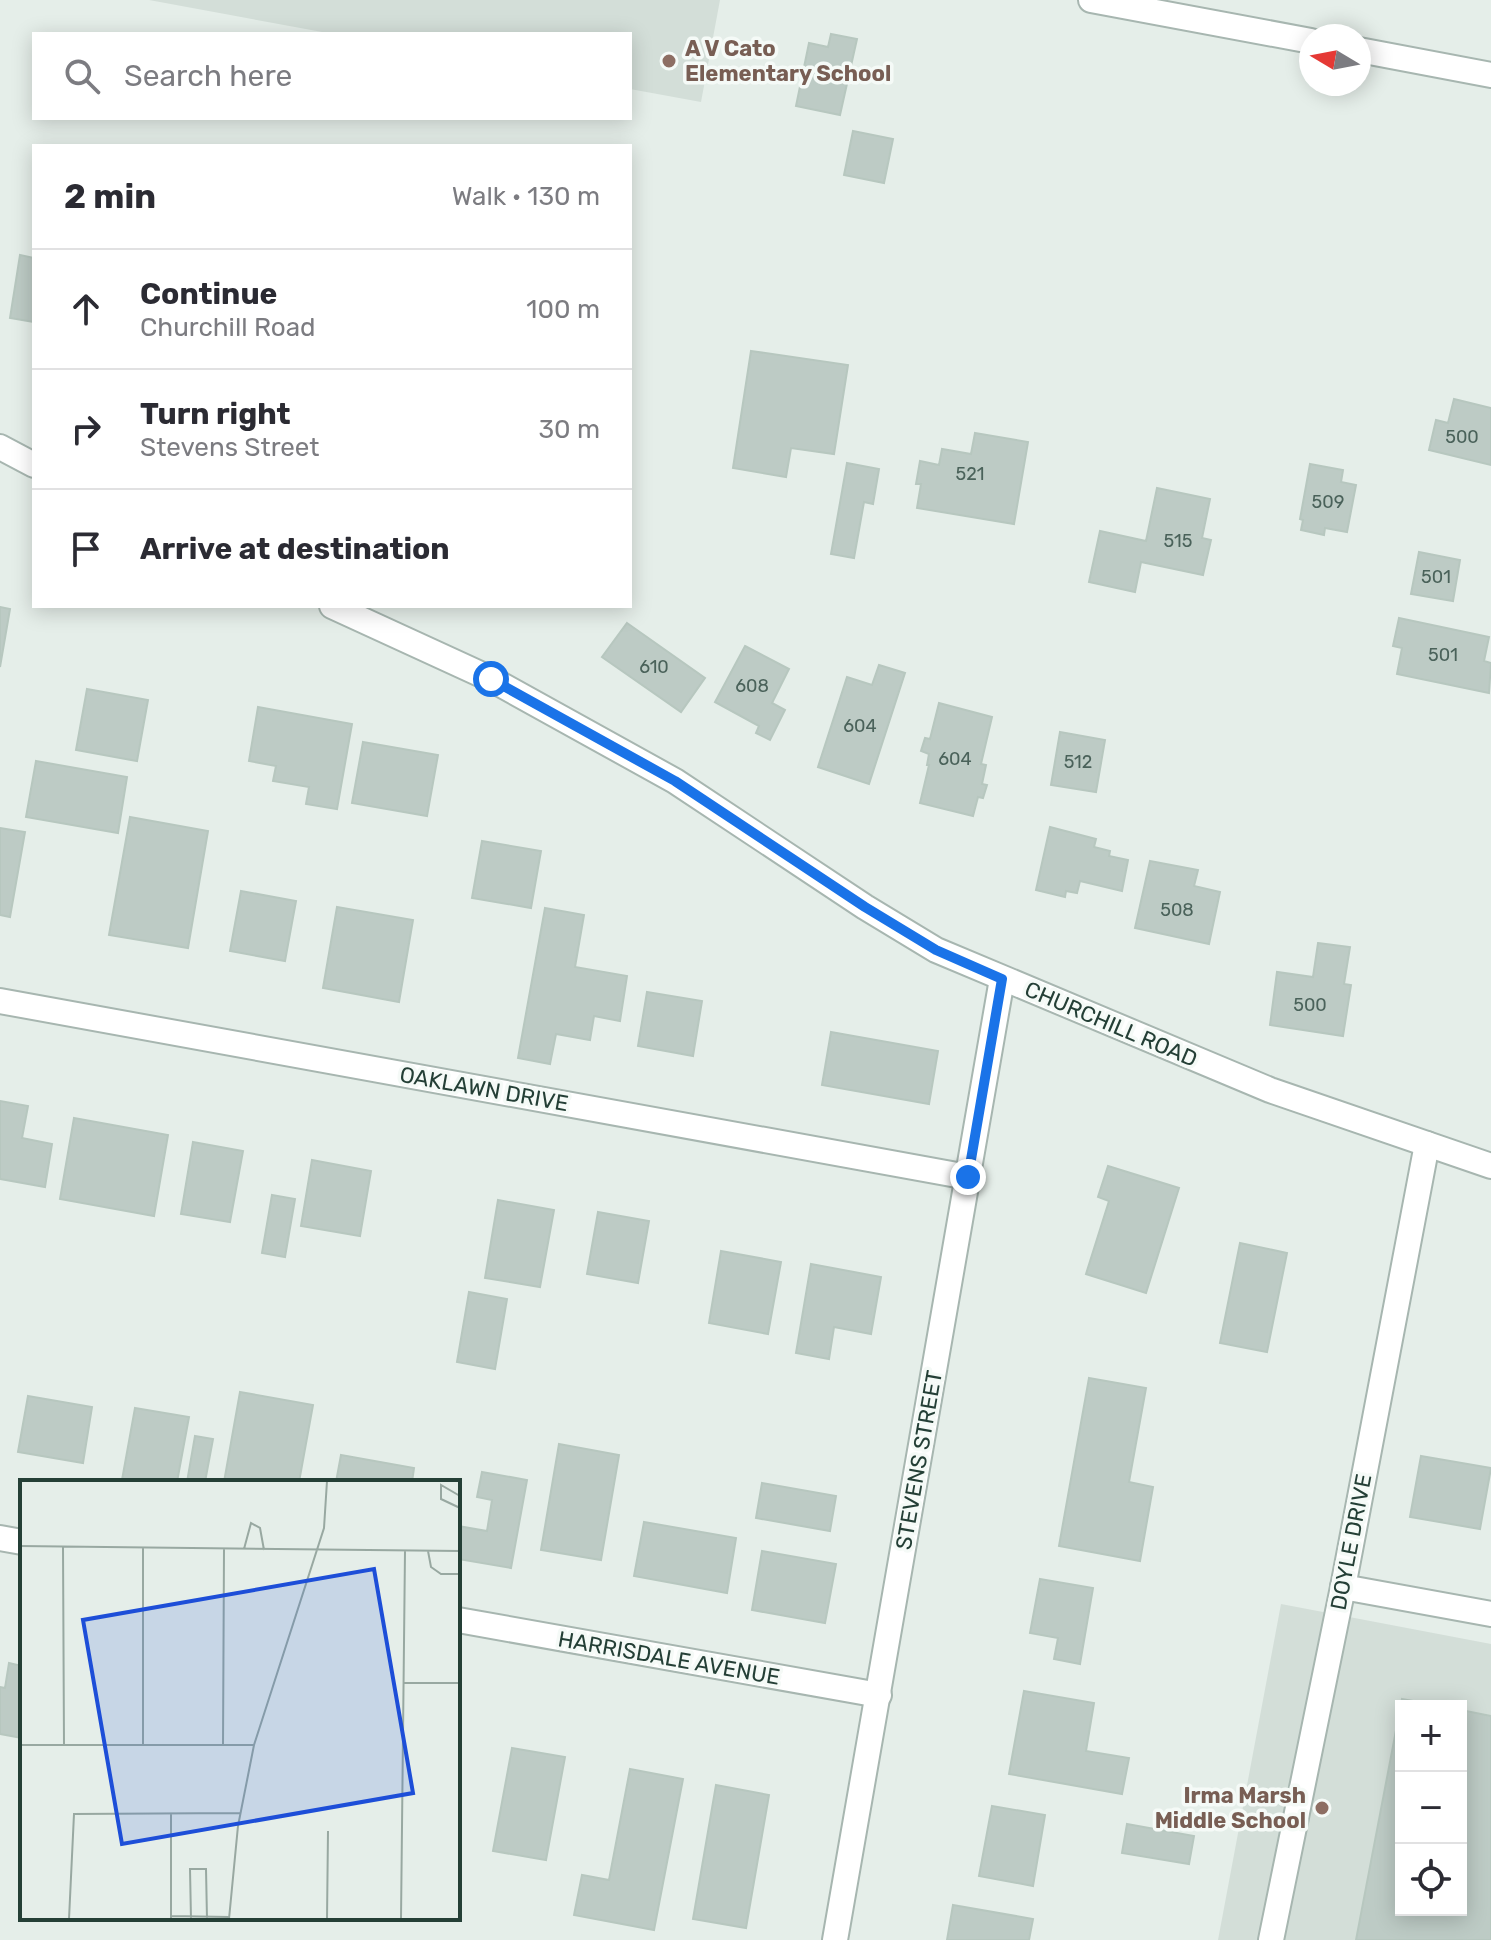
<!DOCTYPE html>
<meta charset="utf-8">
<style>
body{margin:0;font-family:Rubik,sans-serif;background:#f7f7f7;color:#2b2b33}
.controls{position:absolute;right:24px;bottom:24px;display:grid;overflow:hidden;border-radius:0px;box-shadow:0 4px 20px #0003}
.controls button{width:72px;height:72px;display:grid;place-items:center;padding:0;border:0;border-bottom:2px solid #e1e1e2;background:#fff;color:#2b2b33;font:40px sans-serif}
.compass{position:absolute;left:1299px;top:24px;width:72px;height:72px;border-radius:50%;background:#fff;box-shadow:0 4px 20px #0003;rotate:280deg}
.stop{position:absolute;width:24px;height:24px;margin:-18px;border:6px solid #1a73e8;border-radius:50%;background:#fff}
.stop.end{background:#1a73e8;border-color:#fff;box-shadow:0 2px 8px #0008}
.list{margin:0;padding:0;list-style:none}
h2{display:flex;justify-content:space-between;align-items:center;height:104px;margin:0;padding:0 32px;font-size:34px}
h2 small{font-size:26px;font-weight:400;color:#7c7c81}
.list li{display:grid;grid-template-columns:52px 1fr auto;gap:24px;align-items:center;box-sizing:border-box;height:120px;padding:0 32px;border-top:2px solid #e1e1e2}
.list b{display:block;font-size:30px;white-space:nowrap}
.list p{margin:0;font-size:26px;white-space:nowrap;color:#7c7c81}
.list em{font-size:26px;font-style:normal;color:#7c7c81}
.icon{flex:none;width:44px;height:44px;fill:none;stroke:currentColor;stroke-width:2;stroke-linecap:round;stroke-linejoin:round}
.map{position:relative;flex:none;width:1491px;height:1940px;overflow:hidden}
.search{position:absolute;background:#fff;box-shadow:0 4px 20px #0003;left:32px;top:32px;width:600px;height:88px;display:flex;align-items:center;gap:20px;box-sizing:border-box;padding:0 28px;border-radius:0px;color:#7c7c81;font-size:30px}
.panel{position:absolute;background:#fff;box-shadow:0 4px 20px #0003;left:32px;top:144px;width:600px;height:464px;border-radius:0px}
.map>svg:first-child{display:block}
.built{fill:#d3ded8;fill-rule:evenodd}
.building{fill:#bdcbc5;stroke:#b7c7bf;stroke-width:2}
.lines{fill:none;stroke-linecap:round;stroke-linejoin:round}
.minor-casing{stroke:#a7b6b0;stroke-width:28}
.minor{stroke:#fff;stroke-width:24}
.route{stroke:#1a73e8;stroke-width:10}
.education-dot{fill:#8d6e63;stroke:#f5faf7;stroke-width:3}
.labels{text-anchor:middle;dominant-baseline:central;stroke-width:7;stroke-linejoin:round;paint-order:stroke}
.number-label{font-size:18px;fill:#4a625a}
.education-label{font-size:22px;font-weight:bold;fill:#785e54;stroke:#f5faf7;text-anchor:start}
.street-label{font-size:22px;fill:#243f36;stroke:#f5faf7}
.inset-road{fill:none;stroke:#98a8a1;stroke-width:2}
.view{fill:#1d4ed8;fill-opacity:0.15;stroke:#1d4ed8;stroke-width:4}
.inset-edge{fill:none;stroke:#243f36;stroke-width:4}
</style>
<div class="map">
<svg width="1491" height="1940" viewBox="0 0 1491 1940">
<rect width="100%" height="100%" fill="#e5eee9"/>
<g class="built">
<path d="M149 0H720L701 102 630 89V34H333Z"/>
<path d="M1281 1604 1491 1644V1940H1218ZM1401 1706H1461V1910H1401Z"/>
</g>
<g class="building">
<path d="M831 34 857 39 840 115 796 106 809 43 828 47Z"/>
<path d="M853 131 893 139 884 183 844 175Z"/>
<path d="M20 255 34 258V322L10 318Z"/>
<path d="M751 351 848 365 834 454 791 448 786 477 733 468Z"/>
<path d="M1454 399 1491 408V465L1429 450 1436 420 1448 423Z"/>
<path d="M975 433 1028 442 1014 524 917 508 921 484H916L920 461 939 465 942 449 971 454Z"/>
<path d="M847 463 879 469 873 504 864 502 854 558 831 554Z"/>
<path d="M1310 464 1343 470 1341 482 1356 485 1347 532 1325 528 1324 535 1301 530 1303 520 1300 519Z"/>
<path d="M1157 488 1210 499 1202 538 1211 540 1203 575 1141 562 1135 592 1089 582 1100 531 1146 541Z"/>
<path d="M1419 552 1460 560 1453 601 1411 594Z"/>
<path d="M0 607 10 609 0 667Z"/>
<path d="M1399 618 1489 637 1484 661 1491 663 1489 693 1397 674 1402 648 1393 646Z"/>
<path d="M627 623 705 678 681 712 602 657Z"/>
<path d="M745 646 789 669 772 703 785 710 770 740 756 733 759 726 715 702Z"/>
<path d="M879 665 905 673 869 784 818 767 847 677 872 685Z"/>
<path d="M87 689 148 700 137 761 76 750Z"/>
<path d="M939 703 992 717 981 764 986 765 982 784 987 785 983 798 978 797 973 816 920 803 929 765H927L929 754 921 751 925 738 930 739Z"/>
<path d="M258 707 352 724 337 809 306 804 309 787 273 781 276 766 249 761Z"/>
<path d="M1060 732 1105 740 1096 792 1051 785Z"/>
<path d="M363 742 438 755 427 816 352 803Z"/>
<path d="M36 761 127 777 118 833 26 817Z"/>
<path d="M130 817 208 831 188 948 109 935Z"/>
<path d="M1050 827 1096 839 1094 847 1110 851 1109 856 1128 860 1122 891 1080 881 1077 893 1066 891 1065 897 1036 890Z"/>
<path d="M0 828 25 832 10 917 0 915Z"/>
<path d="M482 841 541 851 531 908 472 898Z"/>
<path d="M1150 861 1198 870 1194 886 1220 892 1209 944 1135 928Z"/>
<path d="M241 891 296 901 285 961 230 951Z"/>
<path d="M337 907 413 920 399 1002 323 988Z"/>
<path d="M545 908 584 915 575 967 627 976 620 1021 594 1016 590 1040 556 1034 550 1064 518 1058Z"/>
<path d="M1318 943 1350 947 1344 984 1351 985 1343 1036 1270 1025 1277 972 1313 977Z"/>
<path d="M647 992 702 1001 693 1056 638 1046Z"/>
<path d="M831 1032 938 1051 929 1104 822 1085Z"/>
<path d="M0 1101 28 1106 22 1138 52 1144 45 1187 0 1179Z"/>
<path d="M74 1118 168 1135 154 1216 60 1199Z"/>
<path d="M193 1142 243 1151 230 1222 181 1214Z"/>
<path d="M312 1160 371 1171 360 1236 301 1226Z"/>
<path d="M1108 1166 1179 1188 1146 1293 1086 1274 1109 1201 1098 1197Z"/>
<path d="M272 1195 295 1199 285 1257 262 1253Z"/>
<path d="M498 1200 554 1210 540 1287 485 1278Z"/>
<path d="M598 1212 649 1221 638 1283 587 1274Z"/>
<path d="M1240 1243 1287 1253 1267 1352 1220 1343Z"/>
<path d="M721 1251 781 1262 768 1334 709 1323Z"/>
<path d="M811 1264 881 1277 871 1334 834 1327 829 1359 796 1353Z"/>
<path d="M469 1292 507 1299 495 1369 457 1362Z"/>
<path d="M1089 1378 1146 1388 1129 1482 1153 1487 1140 1561 1059 1546Z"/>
<path d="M240 1392 313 1405 299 1482H224Z"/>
<path d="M28 1396 92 1407 83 1463 18 1452Z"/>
<path d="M135 1408 189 1417 177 1482H133L122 1480Z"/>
<path d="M195 1436 213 1439 205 1482H187Z"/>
<path d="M559 1444 619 1455 601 1560 541 1550Z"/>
<path d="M341 1455 414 1468 412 1482H336Z"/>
<path d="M1421 1456 1491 1468 1480 1529 1410 1517Z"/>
<path d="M482 1472 527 1480 511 1568 458 1559V1526L487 1531 492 1500 477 1497Z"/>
<path d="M762 1483 836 1496 830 1531 756 1518Z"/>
<path d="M644 1522 736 1538 727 1593 634 1576Z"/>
<path d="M762 1551 836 1564 825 1623 752 1610Z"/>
<path d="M1040 1579 1093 1588 1080 1664 1054 1659 1058 1638 1030 1633Z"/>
<path d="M9 1663 22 1666V1738L0 1734V1687L5 1688Z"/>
<path d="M1024 1691 1094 1703 1086 1751 1129 1758 1122 1794 1009 1774Z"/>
<path d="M1402 1699 1441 1706H1401V1910H1461V1710L1491 1716V1940H1356Z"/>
<path d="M512 1748 565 1757 546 1860 493 1851Z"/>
<path d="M630 1769 683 1779 654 1930 574 1915 582 1875 609 1880Z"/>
<path d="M716 1785 769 1795 746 1928 693 1919Z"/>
<path d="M992 1806 1045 1815 1033 1886 979 1876Z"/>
<path d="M1127 1824 1194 1836 1189 1864 1122 1853Z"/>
<path d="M953 1905 1033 1919 1029 1940H947Z"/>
</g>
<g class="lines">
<defs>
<g id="minor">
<path d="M1091 0 1311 41"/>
<path d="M1359 50 1491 75"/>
<path d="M0 447 34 465"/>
<path d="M332 606 491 679 675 781 865 907 936 950 1270 1090 1491 1166"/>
<path d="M0 1001 968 1177"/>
<path d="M0 1538 22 1542"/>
<path d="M1343 1587 1491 1614"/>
<path d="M458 1620 879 1695"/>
<path d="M835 1940 1002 979"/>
<path d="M1271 1940 1343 1587 1427 1144"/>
</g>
</defs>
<use href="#minor" class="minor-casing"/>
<use href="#minor" class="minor"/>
</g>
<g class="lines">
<path class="route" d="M491 679 675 781 865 907 936 950 1002 979 968 1177"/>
</g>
<g class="education-dot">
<circle cx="669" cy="61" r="8"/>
<circle cx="1322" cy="1808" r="8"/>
</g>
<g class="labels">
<g class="number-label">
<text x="1462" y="437">500</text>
<text x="970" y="474">521</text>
<text x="1328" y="502">509</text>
<text x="1178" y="541">515</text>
<text x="1436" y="577">501</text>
<text x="1443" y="655">501</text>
<text x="654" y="667">610</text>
<text x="752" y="686">608</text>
<text x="860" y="726">604</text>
<text x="955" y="759">604</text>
<text x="1078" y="762">512</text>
<text x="1177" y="910">508</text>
<text x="1310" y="1005">500</text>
</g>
<g class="education-label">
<text x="685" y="48">A V Cato<tspan x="685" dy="25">Elementary School</tspan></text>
<text x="1306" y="1795" text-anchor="end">Irma Marsh<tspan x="1306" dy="25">Middle School</tspan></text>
</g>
<g class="street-label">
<text transform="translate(1111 1024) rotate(23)">CHURCHILL ROAD</text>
<text transform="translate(484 1089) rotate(10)">OAKLAWN DRIVE</text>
<text transform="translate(919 1460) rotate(-80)">STEVENS STREET</text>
<text transform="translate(1351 1542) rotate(-79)">DOYLE DRIVE</text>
<text transform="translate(669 1658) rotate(10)">HARRISDALE AVENUE</text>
</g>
</g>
<g transform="translate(20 1480)">
<rect width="440" height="440" fill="#e5eee9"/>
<path class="inset-road" d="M440 16 421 5V19L440 28M0 66 440 71M43 67 44 266M224 69 231 43 240 48 244 70M408 71 411 87 421 94H440M383 203H440M0 265H234M203 265 204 69M123 266V67M151 436 209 437M49 439 54 334 220 333M151 439V333M171 439 170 389H186L187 439M209 439 218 346 234 265 304 48 307 1M307 439 308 351M381 439 385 71"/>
<path class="view" d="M354 89 393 313 102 364 63 140Z"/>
<rect width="440" height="440" class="inset-edge"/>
</g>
</svg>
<div class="controls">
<button>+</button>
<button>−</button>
<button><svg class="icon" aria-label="locate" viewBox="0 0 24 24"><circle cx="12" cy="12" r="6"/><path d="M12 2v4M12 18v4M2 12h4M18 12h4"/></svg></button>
</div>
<svg class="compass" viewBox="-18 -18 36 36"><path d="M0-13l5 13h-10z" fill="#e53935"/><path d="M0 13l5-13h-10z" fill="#7c7c81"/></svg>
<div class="stop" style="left:491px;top:679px"></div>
<div class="stop end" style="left:968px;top:1177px"></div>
<div class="search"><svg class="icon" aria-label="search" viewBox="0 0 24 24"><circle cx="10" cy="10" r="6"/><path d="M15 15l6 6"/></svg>Search here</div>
<section class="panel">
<h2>2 min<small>Walk · 130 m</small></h2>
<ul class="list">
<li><svg class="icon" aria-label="ahead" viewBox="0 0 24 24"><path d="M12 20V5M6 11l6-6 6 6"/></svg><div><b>Continue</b><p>Churchill Road</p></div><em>100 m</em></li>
<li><svg class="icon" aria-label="right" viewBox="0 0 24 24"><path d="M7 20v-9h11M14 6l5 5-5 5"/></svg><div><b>Turn right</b><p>Stevens Street</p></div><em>30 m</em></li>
<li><svg class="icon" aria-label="arrive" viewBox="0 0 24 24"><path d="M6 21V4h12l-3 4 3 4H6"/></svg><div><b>Arrive at destination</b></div></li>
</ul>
</section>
</div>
